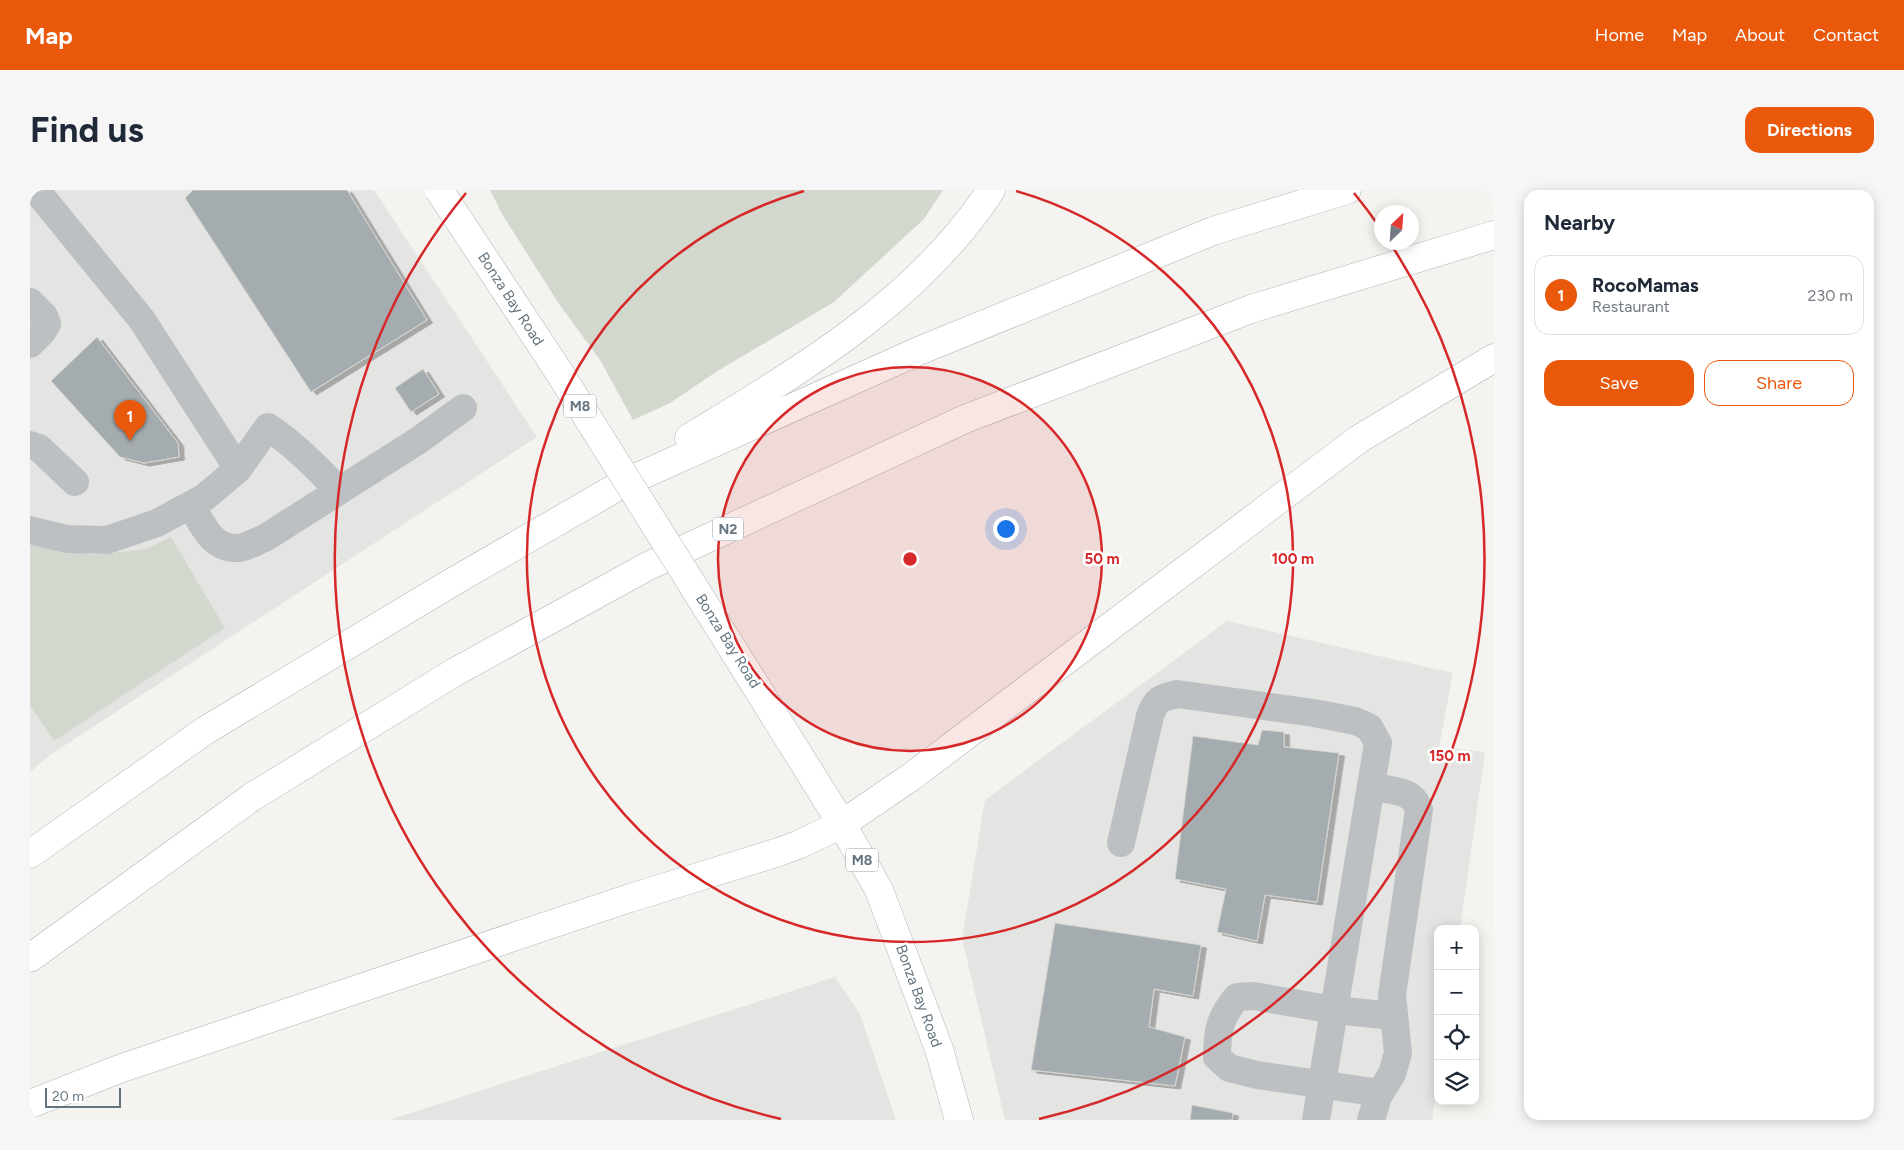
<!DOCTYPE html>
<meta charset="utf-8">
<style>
body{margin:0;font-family:Figtree,sans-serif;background:#f6f6f7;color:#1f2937}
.controls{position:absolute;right:15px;bottom:15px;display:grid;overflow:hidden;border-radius:10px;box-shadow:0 2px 12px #0003}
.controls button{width:45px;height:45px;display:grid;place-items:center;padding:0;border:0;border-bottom:1px solid #e0e1e3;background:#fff;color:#1f2937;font:25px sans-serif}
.compass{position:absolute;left:1344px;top:15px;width:45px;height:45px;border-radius:50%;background:#fff;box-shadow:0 2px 12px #0003;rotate:25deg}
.scale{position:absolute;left:15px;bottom:12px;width:76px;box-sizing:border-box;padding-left:5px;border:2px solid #64747f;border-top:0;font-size:14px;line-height:18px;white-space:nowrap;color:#64747f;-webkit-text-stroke:4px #fff;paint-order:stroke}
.you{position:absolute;left:975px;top:338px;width:18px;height:18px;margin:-12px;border:4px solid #fff;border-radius:50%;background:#1a73e8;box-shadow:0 0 0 8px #1a73e833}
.badge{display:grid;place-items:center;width:32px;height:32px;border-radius:50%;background:#ea580c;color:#fff;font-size:16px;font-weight:700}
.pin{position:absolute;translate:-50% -41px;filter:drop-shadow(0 1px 2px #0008)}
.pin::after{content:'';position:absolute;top:26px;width:18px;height:15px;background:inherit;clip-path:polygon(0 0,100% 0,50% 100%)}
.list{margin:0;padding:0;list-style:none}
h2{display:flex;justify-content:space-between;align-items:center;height:65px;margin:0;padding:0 20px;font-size:21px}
h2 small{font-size:16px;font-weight:400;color:#747a83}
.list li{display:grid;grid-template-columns:32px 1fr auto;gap:15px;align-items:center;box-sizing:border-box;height:80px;margin:0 10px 10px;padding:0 10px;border:1px solid #e0e1e3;border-radius:15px}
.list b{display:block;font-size:19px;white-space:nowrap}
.list p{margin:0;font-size:16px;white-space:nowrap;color:#747a83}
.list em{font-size:16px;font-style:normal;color:#747a83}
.actions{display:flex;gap:10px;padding:15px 20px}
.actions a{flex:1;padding:11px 0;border:1px solid #ea580c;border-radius:15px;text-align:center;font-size:18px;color:#ea580c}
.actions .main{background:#ea580c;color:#fff}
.icon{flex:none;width:28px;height:28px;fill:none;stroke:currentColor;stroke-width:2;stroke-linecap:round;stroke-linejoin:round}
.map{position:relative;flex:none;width:1464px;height:930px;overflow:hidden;border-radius:15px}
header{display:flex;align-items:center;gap:30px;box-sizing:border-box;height:70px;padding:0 25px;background:#ea580c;color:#fff}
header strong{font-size:24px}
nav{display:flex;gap:28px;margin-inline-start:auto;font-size:18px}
.intro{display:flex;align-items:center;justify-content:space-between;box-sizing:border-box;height:120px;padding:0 30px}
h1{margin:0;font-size:35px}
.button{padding:12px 22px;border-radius:15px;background:#ea580c;color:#fff;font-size:18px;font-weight:700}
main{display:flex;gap:30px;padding:0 30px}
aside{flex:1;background:#fff;border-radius:15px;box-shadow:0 2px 12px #0003}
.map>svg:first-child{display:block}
.built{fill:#e4e5e3}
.green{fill:#d3d8cf}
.building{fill:#a4acb0;stroke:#d5d5d2;filter:url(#shadow)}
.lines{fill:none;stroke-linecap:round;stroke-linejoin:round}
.major-casing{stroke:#b0b4b7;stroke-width:29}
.highway-casing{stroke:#afb3b6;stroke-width:29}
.minor{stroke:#bcc0c3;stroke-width:28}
.major{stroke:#fff;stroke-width:28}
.highway{stroke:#fff;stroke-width:28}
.major-bridge-casing{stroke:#b0b4b7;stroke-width:29;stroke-linecap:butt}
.major-bridge{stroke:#fff;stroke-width:28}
.ring{fill:none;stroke:#d62828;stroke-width:2.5}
.labels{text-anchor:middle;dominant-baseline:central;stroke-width:5;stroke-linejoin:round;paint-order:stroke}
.shield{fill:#fff;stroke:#929ea5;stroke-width:1}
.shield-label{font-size:14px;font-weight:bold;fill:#64747f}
.street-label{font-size:15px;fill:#64747f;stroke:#fff}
.centre{fill:#d62828;stroke:#fff;stroke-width:2.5}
.ring-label{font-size:15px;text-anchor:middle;font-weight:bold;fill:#d62828;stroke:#fff;stroke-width:5;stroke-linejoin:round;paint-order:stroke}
</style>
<header>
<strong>Map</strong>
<nav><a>Home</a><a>Map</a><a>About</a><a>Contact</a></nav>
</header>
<div class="intro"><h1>Find us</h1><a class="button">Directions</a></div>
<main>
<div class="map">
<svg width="1464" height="930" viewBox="0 0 1464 930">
<defs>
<filter id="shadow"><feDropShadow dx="5.5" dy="3" stdDeviation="0" flood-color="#0004"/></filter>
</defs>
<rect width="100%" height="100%" fill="#f4f3ef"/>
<g class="built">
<path d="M0 0H344L507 247 20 565 0 582Z"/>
<path d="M1197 431 1423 483 1409 557 1455 562 1430 739H1408V890L1402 930H975L932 749 955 610Z"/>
<path d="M805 787 830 824 866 930H359Z"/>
</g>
<g class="green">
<path d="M460 0H913L894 29 804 112 686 182 640 213 603 230 570 170 527 111 472 24Z"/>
<path d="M141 347 195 438 24 551 0 515V351L2 349 62 365 116 359Z"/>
</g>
<g class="building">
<path d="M163 0H317L397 130 281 202 155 8Z"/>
<path d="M67 147 148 253 149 267 114 273 90 267 21 191Z"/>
<path d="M393 179 409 204 381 222 365 198Z"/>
<path d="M1232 540 1254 542V557L1309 563 1287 712 1235 705 1227 751 1187 742 1196 699 1145 689 1163 546 1228 555Z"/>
<path d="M1025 733 1171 755 1163 806 1124 799 1119 837 1155 847 1145 896 1001 880Z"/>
<path d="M1162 915 1203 923 1202 930H1160Z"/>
</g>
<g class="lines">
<defs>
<path id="major" d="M687 434 812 634 849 700 909 859 929 930"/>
<g id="highway">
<path d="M659 248C770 180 888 112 961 0"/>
<path d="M0 664 176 540 421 393 592 294 891 160 1183 41 1317 0"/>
<path d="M0 768 222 607 425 482 618 376 935 229 1221 119 1464 45"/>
<path d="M0 914 92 878 600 708 749 662 770 654 812 634 881 587 1329 249 1464 168"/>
</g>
</defs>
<use href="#major" class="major-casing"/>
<use href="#highway" class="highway-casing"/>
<g class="minor">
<path d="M6 0 112 130 208 279"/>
<path d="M0 112 14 126 17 134 12 142 0 154"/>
<path d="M0 255 9 258 45 292"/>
<path d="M161 315C172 334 182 360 209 358 217 357 227 351 235 348L389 250 433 218"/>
<path d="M0 340 37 349 77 350 127 333 175 307 201 285 208 279 238 237C265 255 287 277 309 301"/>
<path d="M1341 597C1359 600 1384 599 1389 620L1362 805 1368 863 1362 884 1348 906 1341 930"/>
<path d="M1091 653 1120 526C1126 509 1130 508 1147 504L1284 523 1325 531 1339 537 1348 553 1286 930"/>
<path d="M1350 903 1227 885 1199 878 1187 867C1187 841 1190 827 1207 807L1223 806 1304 820 1364 826"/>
</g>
<use href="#major" class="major"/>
<use href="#highway" class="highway"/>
<defs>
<path id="major-bridge" d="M409 0 529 182 687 434"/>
</defs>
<use href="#major-bridge" class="major-bridge-casing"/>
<use href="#major-bridge" class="major-bridge"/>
</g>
<circle cx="880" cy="369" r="192" fill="#d62828" fill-opacity=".12"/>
<g class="ring">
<circle cx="880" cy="369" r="192"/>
<path d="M986 1A383 383 0 1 1 774 1"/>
<path d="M751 929A575 575 0 0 1 436 3M1324 3A575 575 0 0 1 1351 39M1362 56A575 575 0 0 1 1009 929"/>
</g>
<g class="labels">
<g class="shield">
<rect x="534" y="204.5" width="32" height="23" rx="4"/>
<rect x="683" y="327.5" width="30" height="23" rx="4"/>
<rect x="816" y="658.5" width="32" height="23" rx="4"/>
</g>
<g class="shield-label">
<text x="550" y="216">M8</text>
<text x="698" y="339">N2</text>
<text x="832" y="670">M8</text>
</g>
<g class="street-label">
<text transform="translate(481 109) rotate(57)">Bonza Bay Road</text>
<text transform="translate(698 451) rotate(58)">Bonza Bay Road</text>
<text transform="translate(889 806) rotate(70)">Bonza Bay Road</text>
</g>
</g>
<circle cx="880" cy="369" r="8" class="centre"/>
<g class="ring-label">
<text x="1072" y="374">50 m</text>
<text x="1263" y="374">100 m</text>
<text x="1420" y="571">150 m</text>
</g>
</svg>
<div class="controls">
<button>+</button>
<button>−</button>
<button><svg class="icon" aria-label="locate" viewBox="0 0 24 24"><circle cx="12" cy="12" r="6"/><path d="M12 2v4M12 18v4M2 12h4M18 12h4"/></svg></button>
<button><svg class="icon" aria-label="layers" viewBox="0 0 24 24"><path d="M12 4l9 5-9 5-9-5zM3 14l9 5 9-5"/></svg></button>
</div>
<svg class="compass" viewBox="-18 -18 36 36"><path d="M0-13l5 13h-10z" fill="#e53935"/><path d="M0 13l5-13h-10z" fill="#747a83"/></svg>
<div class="scale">20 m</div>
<div class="you"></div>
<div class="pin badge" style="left:100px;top:251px">1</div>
</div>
<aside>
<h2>Nearby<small></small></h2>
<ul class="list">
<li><span class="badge">1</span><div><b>RocoMamas</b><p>Restaurant</p></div><em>230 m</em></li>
</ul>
<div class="actions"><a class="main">Save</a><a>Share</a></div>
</aside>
</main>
